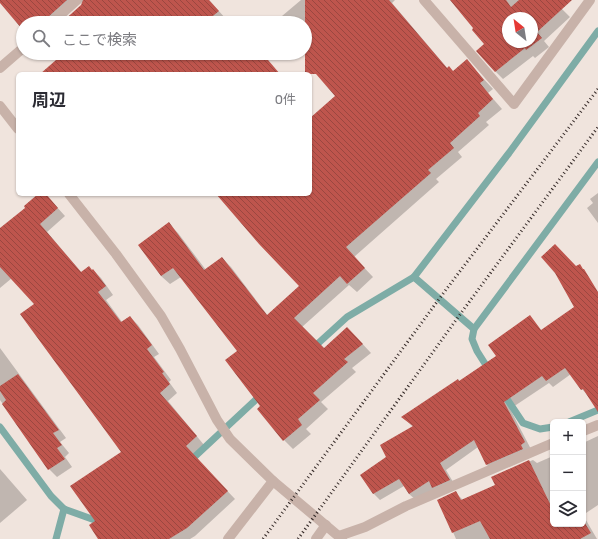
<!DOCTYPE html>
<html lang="ja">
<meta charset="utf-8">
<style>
body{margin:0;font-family:Rubik,"Noto Sans JP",sans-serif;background:#f7f7f7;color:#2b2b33}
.controls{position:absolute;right:12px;bottom:12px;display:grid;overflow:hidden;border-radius:6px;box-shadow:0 1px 3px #0004}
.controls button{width:36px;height:36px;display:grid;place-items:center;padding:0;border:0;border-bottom:1px solid #e1e1e2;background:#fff;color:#2b2b33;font:20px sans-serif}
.compass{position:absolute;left:502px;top:12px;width:36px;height:36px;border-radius:50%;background:#fff;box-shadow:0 1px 3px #0004;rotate:330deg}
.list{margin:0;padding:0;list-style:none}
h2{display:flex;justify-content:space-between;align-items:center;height:52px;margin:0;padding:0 16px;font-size:17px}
h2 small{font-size:13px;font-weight:400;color:#7c7c81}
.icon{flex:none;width:22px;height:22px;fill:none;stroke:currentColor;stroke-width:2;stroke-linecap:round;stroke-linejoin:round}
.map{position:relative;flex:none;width:598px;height:539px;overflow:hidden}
.search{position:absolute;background:#fff;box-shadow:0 1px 3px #0004;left:16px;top:16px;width:296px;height:44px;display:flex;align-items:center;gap:10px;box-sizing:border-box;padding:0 14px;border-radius:22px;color:#7c7c81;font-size:15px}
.panel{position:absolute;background:#fff;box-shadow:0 1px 3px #0004;left:16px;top:72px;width:296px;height:124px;border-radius:6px}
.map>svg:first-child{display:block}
.shadow{fill:#0003;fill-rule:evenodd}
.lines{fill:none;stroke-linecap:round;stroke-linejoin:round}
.stream{stroke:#7eaca6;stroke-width:7}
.building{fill:url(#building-back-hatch);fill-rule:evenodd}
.street{stroke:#c8b2a9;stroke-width:10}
.rail{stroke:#362b29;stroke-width:3;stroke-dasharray:1 3;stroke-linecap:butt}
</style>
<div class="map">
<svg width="598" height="539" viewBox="0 0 598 539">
<defs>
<pattern id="building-back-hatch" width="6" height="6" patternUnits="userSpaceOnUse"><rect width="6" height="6" fill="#be554d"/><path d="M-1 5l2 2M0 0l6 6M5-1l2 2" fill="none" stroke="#9b4740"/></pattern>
</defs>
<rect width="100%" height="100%" fill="#f0e4dd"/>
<g class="shadow">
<path d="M3 0H209L226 19 224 20 227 23H62L82 5 83 2 51 18 45 23H23V28L1 3Z"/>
<path d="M301 0H395L392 3 448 69 453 72 466 60 493 89 488 93 502 109 486 122 489 125 458 152 462 157 436 179 439 182 354 257 373 277 357 292 349 285 302 327 324 349 356 337 371 353 352 368 356 372 321 402 328 409 306 429 311 434 293 449 284 440 258 409 262 406 239 351 181 277 170 284 161 276 169 224 178 233 206 270 222 258 231 267 268 316 300 286 218 194H310V119L383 137 305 44V23H287L282 16Z"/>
<path d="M451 0H567L560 7 570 17 544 41 549 47 535 58 533 56 503 79 495 71 485 44 475 28ZM508 18H532V42H508Z"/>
<path d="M598 193V223L587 208 593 203 590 199Z"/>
<path d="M39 194H45L65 216 47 232 82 273 93 270 101 278 113 295 106 300 122 322 130 317 138 325 159 354 154 357 171 380 169 382 177 393 168 401 204 445 193 455 235 499 195 536 190 539H100L96 521 123 452 35 304 12 278 0 288V230L26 208Z"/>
<path d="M598 293V407L582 389 571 374 553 387 549 383 510 409 533 453 493 471 486 464 478 447 446 470 456 487 416 500 409 494 404 486 380 500 374 494 361 476 387 458 413 427 403 417 459 382 497 356 530 317 542 331Z"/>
<path d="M0 348 66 438 60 442 69 453 65 457 72 467 57 477 49 469 0 400Z"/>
<path d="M598 436V505L583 515V443Z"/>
<path d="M553 456V524H583V515L597 539H456L439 500 456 493 463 500 496 485 492 477 533 460 537 463Z"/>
<path d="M0 469 27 500 0 523Z"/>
</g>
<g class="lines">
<g class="stream">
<path d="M414 277 509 153 598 31"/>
<path d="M474 329 598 162"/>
<path d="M313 348 347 317 414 277 474 329 472 339 477 351 489 370"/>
<path d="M503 393 523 423 540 429 553 427"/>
<path d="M569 422 598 410"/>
<path d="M0 427 51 496 64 509 103 523"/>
<path d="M189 462 262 394"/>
<path d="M56 539 64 509"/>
</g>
</g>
<g class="building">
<path d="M0 0H67L47 18 45 23H23L22 29 0 3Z"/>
<path d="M83 0H209L219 11 204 23H61L81 5Z"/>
<path d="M305 0H389L447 68 449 66 453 71 467 59 484 80 480 83 493 99 478 113 480 116 450 143 454 148 428 170 431 173 346 247 365 268 347 284 340 276 294 318 324 348 347 327 363 344 344 359 348 362 313 393 320 400 298 419 302 425 283 441 257 409 260 406 225 360 237 351 173 268 161 276 138 245 169 222 204 270 222 257 267 315 299 286 259 244 216 194H310V118L335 96 316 74H305Z"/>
<path d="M450 0H506L511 7 519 0H572L537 32 542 38 526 50 525 48 495 72 476 51 484 44 472 30 473 28ZM508 18H532V42H508Z"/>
<path d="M64 53H262L280 74H40Z"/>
<path d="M38 194H46L58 208 40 224 81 272 89 266 92 270 93 269 106 286 98 292 121 322 130 316 152 345 147 349 164 372 162 373 170 384 160 393 197 436 186 446 228 491 187 528 169 539H98L89 525 95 521 70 486 121 452 20 314 34 304 0 267V228L25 208 24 206Z"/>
<path d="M555 244 576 266 580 264 583 269H584L598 292V412L583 389 581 390 565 368 546 381 542 376 504 402 525 442 521 445 523 449 486 465 474 440 440 463 450 480 432 488 429 481 409 494 399 479 373 494 360 475 386 457 380 445 413 426 401 417 458 379 459 381 496 356 488 345 530 315 541 330 574 307 555 273 541 257Z"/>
<path d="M18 374 59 430 53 433 62 445 57 448 65 459 48 470 2 404 6 400 0 391V386Z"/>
<path d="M529 460 553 510V524H583V520L591 533 580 539H490L480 521 452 533 437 500 456 491 461 500 495 485 491 477Z"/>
</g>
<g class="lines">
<g class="street">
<path d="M424 0 514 104 590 0"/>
<path d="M51 23 77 0"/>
<path d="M0 68 23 48"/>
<path d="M0 106 18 129"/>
<path d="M69 194 116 254 161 316 180 349 217 420 230 439 273 481 342 539"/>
<path d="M583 431 598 425"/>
<path d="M339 536 365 527 406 506 553 443"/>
<path d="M228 539 273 481"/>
<path d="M316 539 326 525"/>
</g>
<g class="rail">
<path d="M263 539 442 295 598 89"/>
<path d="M298 539 464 309 598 127"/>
</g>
</g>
</svg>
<div class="controls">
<button>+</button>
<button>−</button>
<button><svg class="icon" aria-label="layers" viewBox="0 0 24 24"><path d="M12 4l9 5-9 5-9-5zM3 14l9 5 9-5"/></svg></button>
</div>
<svg class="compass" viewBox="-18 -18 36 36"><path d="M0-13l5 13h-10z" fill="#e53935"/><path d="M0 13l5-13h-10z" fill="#7c7c81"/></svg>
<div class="search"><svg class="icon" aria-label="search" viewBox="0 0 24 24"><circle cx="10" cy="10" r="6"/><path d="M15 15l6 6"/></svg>ここで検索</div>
<section class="panel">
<h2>周辺<small>0件</small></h2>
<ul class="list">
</ul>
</section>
</div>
